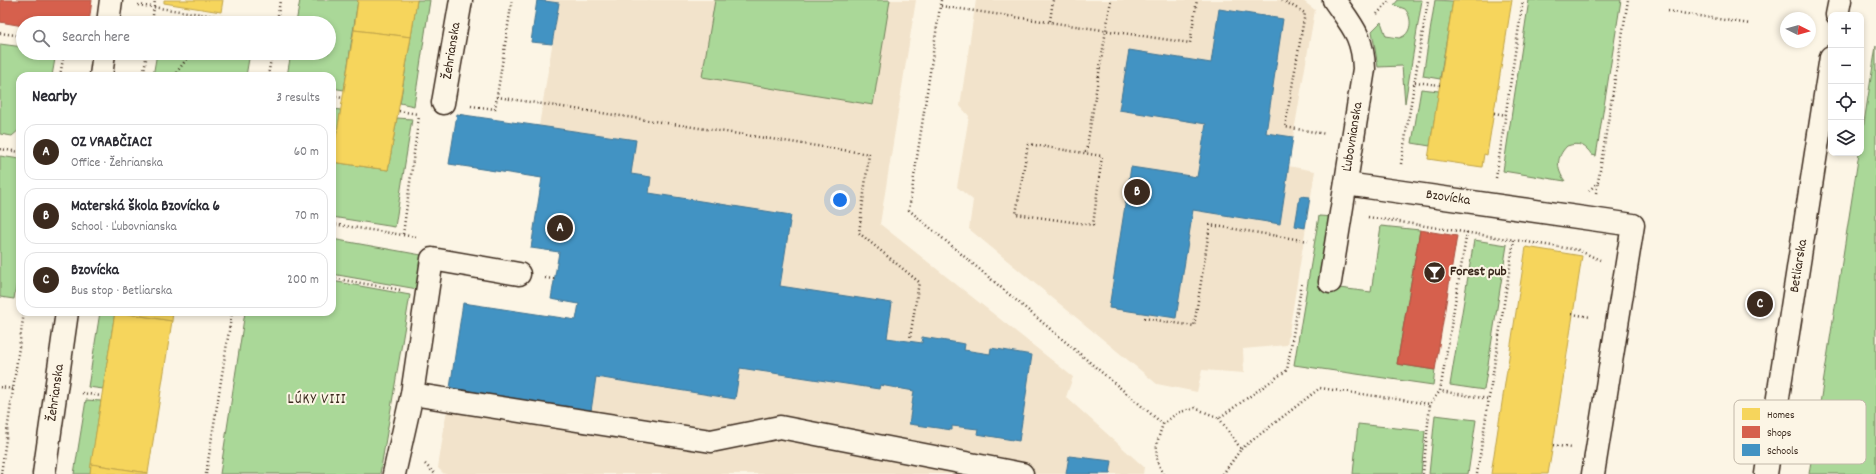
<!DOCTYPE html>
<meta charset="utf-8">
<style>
body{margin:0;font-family:Dekko,sans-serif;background:#f2f2f3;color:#2b2b33}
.controls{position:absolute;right:12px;top:12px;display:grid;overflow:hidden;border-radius:8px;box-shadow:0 2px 6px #0003}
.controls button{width:36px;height:36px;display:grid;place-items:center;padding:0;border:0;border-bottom:1px solid #e1e1e2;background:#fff;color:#2b2b33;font:20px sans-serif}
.compass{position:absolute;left:1780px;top:12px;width:36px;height:36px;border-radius:50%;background:#fff;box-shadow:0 2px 6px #0003;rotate:96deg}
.you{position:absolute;left:840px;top:200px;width:14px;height:14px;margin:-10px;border:3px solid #fff;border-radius:50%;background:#1a73e8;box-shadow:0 0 0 6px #1a73e833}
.badge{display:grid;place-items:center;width:26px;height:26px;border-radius:50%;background:#3b2a1e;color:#fff;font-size:13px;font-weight:700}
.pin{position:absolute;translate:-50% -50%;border:2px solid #fff;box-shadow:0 1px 4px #0006}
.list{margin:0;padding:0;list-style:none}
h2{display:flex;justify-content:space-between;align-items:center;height:52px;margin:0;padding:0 16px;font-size:17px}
h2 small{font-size:13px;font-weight:400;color:#7c7c81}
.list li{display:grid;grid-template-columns:26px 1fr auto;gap:12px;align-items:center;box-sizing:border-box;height:56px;margin:0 8px 8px;padding:0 8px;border:1px solid #e1e1e2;border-radius:12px}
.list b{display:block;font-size:15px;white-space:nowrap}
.list p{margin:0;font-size:13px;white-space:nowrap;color:#7c7c81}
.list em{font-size:13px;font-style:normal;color:#7c7c81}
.icon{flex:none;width:22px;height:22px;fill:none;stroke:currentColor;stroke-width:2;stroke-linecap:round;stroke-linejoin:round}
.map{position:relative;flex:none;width:1876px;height:474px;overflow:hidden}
.search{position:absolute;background:#fff;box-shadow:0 2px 6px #0003;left:16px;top:16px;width:320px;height:44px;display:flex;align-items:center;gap:10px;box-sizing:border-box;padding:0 14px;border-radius:22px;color:#7c7c81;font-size:15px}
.panel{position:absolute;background:#fff;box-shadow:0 2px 6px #0003;left:16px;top:72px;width:320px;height:244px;border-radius:12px}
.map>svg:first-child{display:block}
.built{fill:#f2e3cb}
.green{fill:#aad898;stroke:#72815b}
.homes{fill:#f6d55c;stroke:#bea249}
.shops{fill:#d6604d;stroke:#a8503f}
.schools{fill:#4393c3;stroke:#417492}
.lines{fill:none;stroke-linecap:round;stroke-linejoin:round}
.street-casing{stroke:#3b2a1e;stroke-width:25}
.secondary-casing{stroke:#3b2a1e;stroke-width:25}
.path{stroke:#3b2a1e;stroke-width:2.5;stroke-dasharray:1 3;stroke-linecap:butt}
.street{stroke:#fcf5e5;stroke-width:22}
.secondary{stroke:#fcf5e5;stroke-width:22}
.labels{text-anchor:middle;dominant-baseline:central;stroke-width:4;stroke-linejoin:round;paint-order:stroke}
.street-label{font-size:14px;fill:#3b2a1e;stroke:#fcf5e5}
.poi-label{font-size:14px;font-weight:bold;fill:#3b2a1e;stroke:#fcf5e5;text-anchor:start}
.neighbourhood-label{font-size:15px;letter-spacing:1px;fill:#3b2a1e;stroke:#fcf5e5}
.key{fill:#fcf5e5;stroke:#c2b8a9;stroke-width:1}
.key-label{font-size:11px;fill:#3b2a1e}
</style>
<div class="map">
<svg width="1876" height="474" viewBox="0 0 1876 474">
<rect width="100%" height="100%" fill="#fcf5e5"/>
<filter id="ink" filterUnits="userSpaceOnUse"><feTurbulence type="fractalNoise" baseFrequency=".025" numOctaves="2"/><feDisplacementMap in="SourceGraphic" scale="8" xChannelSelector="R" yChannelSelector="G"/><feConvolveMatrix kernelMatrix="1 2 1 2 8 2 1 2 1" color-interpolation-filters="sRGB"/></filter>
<g filter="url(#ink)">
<g class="built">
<path d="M539 0H916L880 224 1073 377 1066 397 1144 467 1143 474H444L438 468 463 303 576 320 578 304 551 299 559 252 531 248 542 178 449 164 457 114 539 126 559 3Z"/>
<path d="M976 0H1302L1315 10 1288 166 1315 171 1287 345 1243 349 1244 373 1202 370 1197 392 1157 384 969 229 973 200 957 187 969 116 960 106Z"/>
</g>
<g class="green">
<path d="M300 0H358L344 90 332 88V76H287L291 53H329V23H296Z"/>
<path d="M417 0H430L414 106 400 103Z"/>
<path d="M715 0H890L873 105 702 77Z"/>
<path d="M1398 0H1422L1405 103 1402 66 1378 67 1372 31 1381 22 1386 36 1399 38C1412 35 1413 18 1405 9L1394 5Z"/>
<path d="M1435 0 1453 1 1440 79 1423 76Z"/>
<path d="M1529 0H1621L1596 156 1592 155C1585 145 1579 142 1567 146 1556 157 1556 169 1565 181L1503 171Z"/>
<path d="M0 44 23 47V53H56L52 76H20V129L12 136 0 134Z"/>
<path d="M1876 46V474H1809L1859 153H1861V142Z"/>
<path d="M157 53H250L246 76H153Z"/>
<path d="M1421 89 1439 91 1430 146 1412 143Z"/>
<path d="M332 109 341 110 332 162 388 170 397 118 412 119 395 227 332 217Z"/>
<path d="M0 156 20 159V263L14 299 0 297Z"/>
<path d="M1319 216 1334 217 1323 286 1371 292 1381 226 1420 230 1397 364 1435 370 1433 385 1294 365Z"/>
<path d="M332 239 427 256 423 290 332 274Z"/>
<path d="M1474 240 1507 245 1484 390 1450 385Z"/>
<path d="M332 281 410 295 380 474H220L245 312H332Z"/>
<path d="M100 312H115L103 389 88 387Z"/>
<path d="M86 400 101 401 90 474H74Z"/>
<path d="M1435 415 1476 420 1468 474H1429Z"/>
<path d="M1358 424 1425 431 1421 474H1353Z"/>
</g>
<g class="homes">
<path d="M164 0H223L221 12 164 3Z"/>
<path d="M358 0H417L411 37 354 30Z"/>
<path d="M1453 0H1512L1487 155 1484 154 1482 167 1428 159Z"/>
<path d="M354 30 411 37 388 170 332 162Z"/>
<path d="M1526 247 1582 256 1553 445 1548 474H1491Z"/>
<path d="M115 312 172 321 148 473 91 464Z"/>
<path d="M118 312H173L172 321Z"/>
<path d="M91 464 148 473V474H90Z"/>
</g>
<g class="shops">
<path d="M0 0H92L89 23H23V26L0 22Z"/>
<path d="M1420 230 1457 236 1435 370 1397 364Z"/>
</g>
<g class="schools">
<path d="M537 0 559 3 552 44 531 42Z"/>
<path d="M1219 9 1283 19 1266 133 1293 137 1280 224 1193 210 1176 318 1109 308 1131 167 1197 177 1206 124 1119 110 1129 50 1211 63Z"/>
<path d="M457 114 636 140 631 174 651 177 649 193 791 215 780 286 892 303 887 338 922 343V337L965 344 964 350 990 354 991 348 1032 355 1019 441 977 434 978 429 952 426V430L909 424 914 391 880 385 879 389 740 368 735 399 596 377 591 411 450 388 463 303 576 320 579 304 551 299 559 252 531 248 542 178 449 164Z"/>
<path d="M1300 196 1310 197 1305 228 1295 226Z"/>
<path d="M1069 456 1112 461 1110 474H1066Z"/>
</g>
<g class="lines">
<defs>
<g id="street">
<path d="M108 23 111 0"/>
<path d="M101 76 104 53"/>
<path d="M443 103 461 0"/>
<path d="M1346 184 1633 225 1593 474"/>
<path d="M1330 282 1364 69C1363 36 1352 26 1334 0"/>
<path d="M412 394 711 441 780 427 1022 474"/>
<path d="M44 474 67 312"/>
<path d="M394 474 412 394 432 259 519 274"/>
</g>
<g id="secondary">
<path d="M1837 15 1840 0"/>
<path d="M1766 474 1831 57"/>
</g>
</defs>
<use href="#street" class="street-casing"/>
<use href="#secondary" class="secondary-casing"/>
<g class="path">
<path d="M941 0 909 210 1163 424C1156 444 1153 454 1163 474"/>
<path d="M1282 0 1305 13 1285 127 1326 134"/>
<path d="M138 5 263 23"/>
<path d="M941 6 1190 43 1197 0"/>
<path d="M1668 11 1750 24"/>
<path d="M1377 14 1390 0"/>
<path d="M1050 21 1053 0"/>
<path d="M152 23 155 0"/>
<path d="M213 23 218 16"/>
<path d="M277 23 280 0"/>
<path d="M0 33 23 36"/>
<path d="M60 76 64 53"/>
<path d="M143 76 147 53"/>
<path d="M174 76 191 53"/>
<path d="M268 76 272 53"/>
<path d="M1415 82 1440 85"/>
<path d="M332 96 342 98"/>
<path d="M497 97 869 154 859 233 919 282 910 338"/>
<path d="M471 106 495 109 512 0"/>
<path d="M399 111 418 114"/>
<path d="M1494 113 1506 115"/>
<path d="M1028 144 1102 156 1093 225 1016 214Z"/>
<path d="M0 149 20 152"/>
<path d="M1086 152 1111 0"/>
<path d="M1401 164 1428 0"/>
<path d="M1496 178 1523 0"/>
<path d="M1589 191 1598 182 1628 0"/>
<path d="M1596 193 1598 182"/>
<path d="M1368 217 1578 250 1600 260"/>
<path d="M332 224 416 237"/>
<path d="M1467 232 1440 391 1489 399"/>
<path d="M403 234 419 116"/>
<path d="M332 278 401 290"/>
<path d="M545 278 555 279"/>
<path d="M1572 314 1591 317"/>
<path d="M1144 318 1194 326 1210 225 1308 241"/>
<path d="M0 387 13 389"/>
<path d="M82 393 101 396"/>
<path d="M1219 418 1241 449 1223 474"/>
<path d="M1163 424 1177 413 1195 408 1219 418 1287 370 1302 282"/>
<path d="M1553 445 1571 448"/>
<path d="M1241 449 1320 388 1430 404 1440 391"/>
<path d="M425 464 435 474"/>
<path d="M1 474 24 312"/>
<path d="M206 474 232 312"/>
<path d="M1423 474 1430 404"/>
<path d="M1477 474 1514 240"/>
</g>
<use href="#street" class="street"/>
<use href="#secondary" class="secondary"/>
</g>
</g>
<defs>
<symbol id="bar-disc" viewBox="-11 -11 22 22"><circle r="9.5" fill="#3b2a1e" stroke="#fcf5e5"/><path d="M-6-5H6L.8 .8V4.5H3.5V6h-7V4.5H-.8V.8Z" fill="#fff"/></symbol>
</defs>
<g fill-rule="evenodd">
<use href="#bar-disc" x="1422" y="260" width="25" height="25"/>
</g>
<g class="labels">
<g class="street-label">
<text transform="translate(452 51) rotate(-81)">Žehrianska</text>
<text transform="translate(1353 137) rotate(-81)">Ľubovnianska</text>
<text transform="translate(1448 198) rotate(8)">Bzovícka</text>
<text transform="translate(1799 266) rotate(-81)">Betliarska</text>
<text transform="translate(56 393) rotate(-82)">Žehrianska</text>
</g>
<g class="poi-label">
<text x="1450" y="272">Forest pub</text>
</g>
<g class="neighbourhood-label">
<text x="317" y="400">LÚKY VIII</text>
</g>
</g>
<rect x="1734" y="400" width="132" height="64" rx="6" class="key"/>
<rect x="1742" y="408" width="18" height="12" fill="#f6d55c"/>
<rect x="1742" y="426" width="18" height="12" fill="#d6604d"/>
<rect x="1742" y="444" width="18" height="12" fill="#4393c3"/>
<g class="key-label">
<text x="1767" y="418">Homes</text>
<text x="1767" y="436">Shops</text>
<text x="1767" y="454">Schools</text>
</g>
</svg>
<div class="controls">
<button>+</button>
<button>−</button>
<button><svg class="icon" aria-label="locate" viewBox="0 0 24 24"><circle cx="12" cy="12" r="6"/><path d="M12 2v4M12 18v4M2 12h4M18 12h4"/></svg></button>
<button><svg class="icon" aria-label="layers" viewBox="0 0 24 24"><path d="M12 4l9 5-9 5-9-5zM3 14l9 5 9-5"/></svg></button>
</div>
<svg class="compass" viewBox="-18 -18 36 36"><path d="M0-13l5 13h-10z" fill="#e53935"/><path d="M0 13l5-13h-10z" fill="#7c7c81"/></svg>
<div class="you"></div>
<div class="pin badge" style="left:560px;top:228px">A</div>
<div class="pin badge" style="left:1137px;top:192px">B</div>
<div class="pin badge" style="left:1760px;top:304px">C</div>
<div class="search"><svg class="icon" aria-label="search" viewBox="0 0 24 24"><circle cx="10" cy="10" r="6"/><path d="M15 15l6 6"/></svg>Search here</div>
<section class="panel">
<h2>Nearby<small>3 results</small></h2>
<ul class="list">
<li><span class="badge">A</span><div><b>OZ VRABČIACI</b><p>Office · Žehrianska</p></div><em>60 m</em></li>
<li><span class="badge">B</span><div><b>Materská škola Bzovícka 6</b><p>School · Ľubovnianska</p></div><em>70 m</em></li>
<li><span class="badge">C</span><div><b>Bzovícka</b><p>Bus stop · Betliarska</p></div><em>200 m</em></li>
</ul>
</section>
</div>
